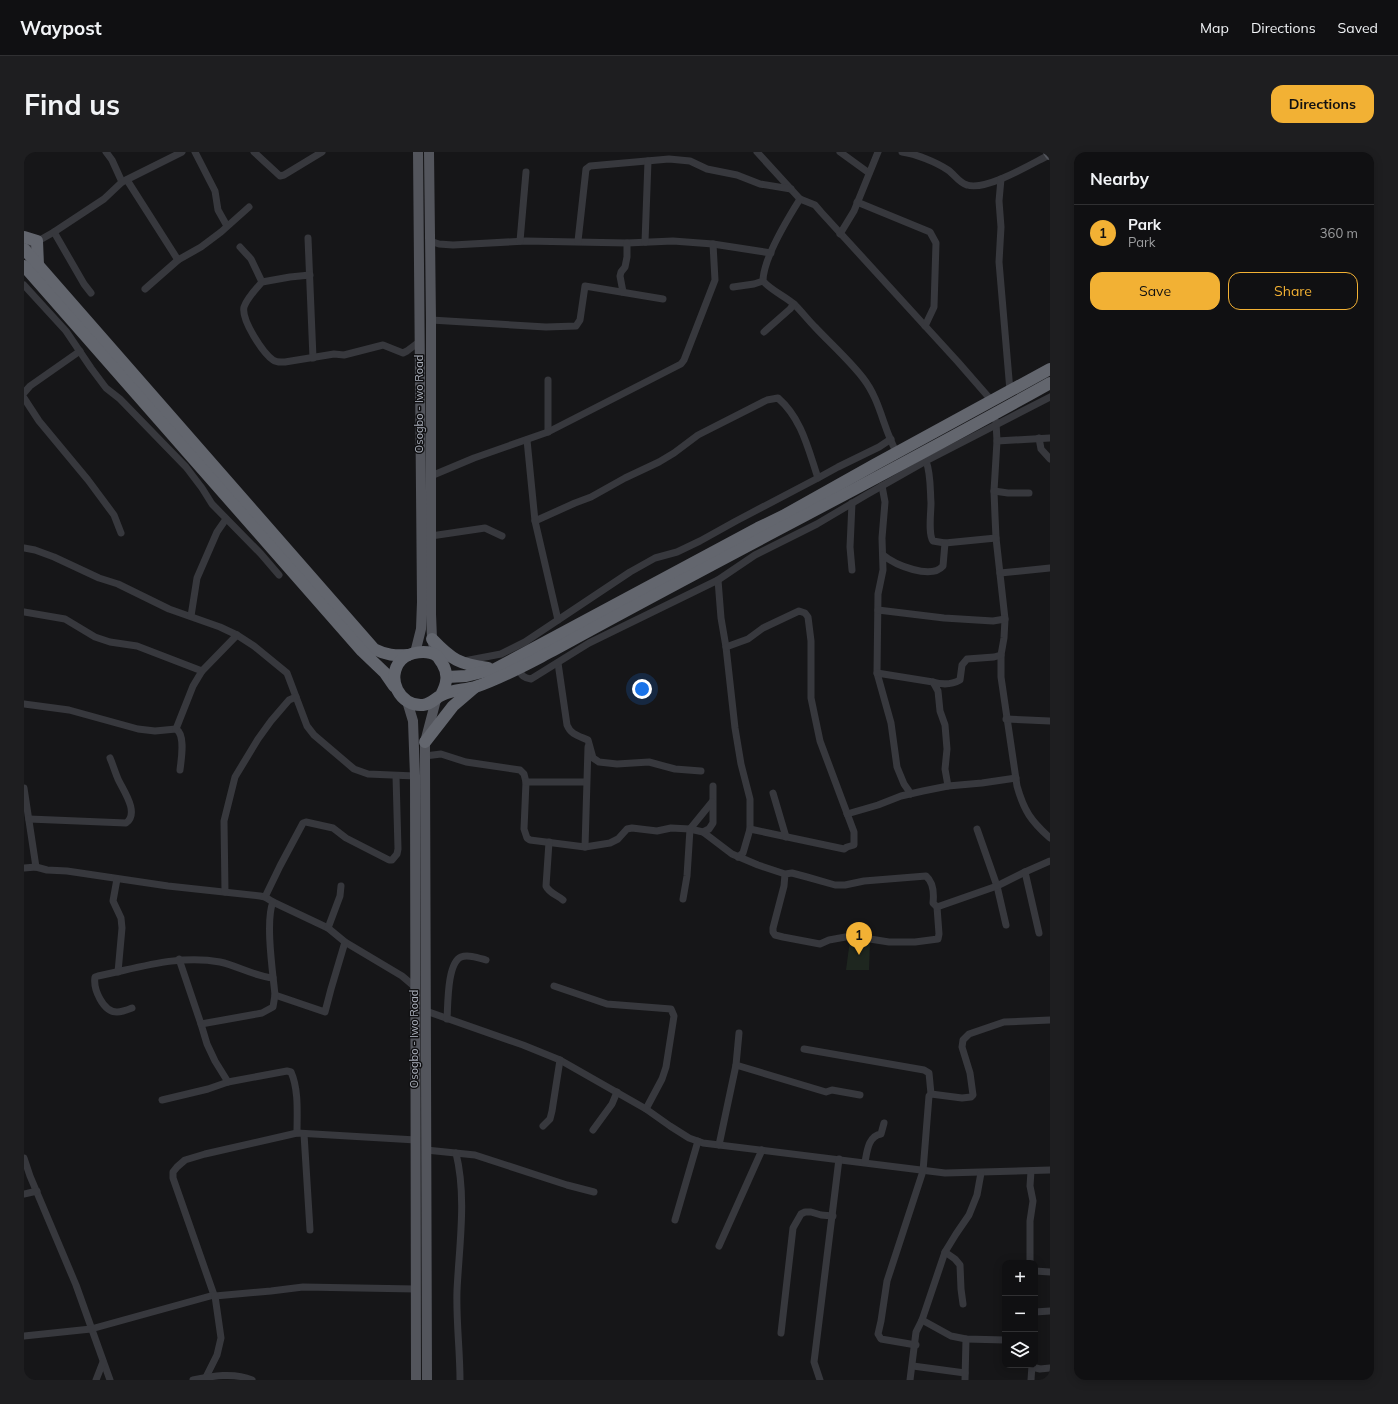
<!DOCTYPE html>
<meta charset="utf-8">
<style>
body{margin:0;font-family:Mulish,sans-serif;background:#1e1e20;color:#f1f3f6}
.controls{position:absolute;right:12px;bottom:12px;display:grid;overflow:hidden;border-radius:8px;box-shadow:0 2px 10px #0003}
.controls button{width:36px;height:36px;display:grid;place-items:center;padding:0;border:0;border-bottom:1px solid #303032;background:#101012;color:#f1f3f6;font:20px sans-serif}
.you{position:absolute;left:618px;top:537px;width:14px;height:14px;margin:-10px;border:3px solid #fff;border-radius:50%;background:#1a73e8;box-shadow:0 0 0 6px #1a73e833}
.badge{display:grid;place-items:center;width:26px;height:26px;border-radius:50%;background:#f2b134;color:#111;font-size:13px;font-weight:700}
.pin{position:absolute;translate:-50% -33px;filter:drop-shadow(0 1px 2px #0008)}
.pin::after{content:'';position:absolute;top:21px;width:14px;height:12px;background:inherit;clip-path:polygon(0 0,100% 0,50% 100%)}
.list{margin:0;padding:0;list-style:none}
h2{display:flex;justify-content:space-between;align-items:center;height:52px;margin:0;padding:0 16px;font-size:17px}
h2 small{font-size:13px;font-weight:400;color:#9c9d9f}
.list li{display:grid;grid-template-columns:26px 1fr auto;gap:12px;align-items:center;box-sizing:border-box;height:56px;padding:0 16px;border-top:1px solid #303032}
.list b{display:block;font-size:15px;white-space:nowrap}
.list p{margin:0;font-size:13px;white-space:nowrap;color:#9c9d9f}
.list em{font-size:13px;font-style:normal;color:#9c9d9f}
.actions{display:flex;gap:8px;padding:12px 16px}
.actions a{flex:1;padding:9px 0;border:1px solid #f2b134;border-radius:12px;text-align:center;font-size:14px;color:#f2b134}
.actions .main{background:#f2b134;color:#111}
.icon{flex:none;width:22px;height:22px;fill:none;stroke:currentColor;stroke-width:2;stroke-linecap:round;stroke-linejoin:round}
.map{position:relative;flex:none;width:1026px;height:1228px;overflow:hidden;border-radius:12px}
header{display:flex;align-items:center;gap:24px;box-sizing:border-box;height:56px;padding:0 20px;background:#101012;border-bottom:1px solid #303032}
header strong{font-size:19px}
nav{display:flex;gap:22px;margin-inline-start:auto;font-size:14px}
.intro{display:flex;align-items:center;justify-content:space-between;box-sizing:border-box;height:96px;padding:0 24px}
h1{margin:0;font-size:28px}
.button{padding:10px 18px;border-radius:12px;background:#f2b134;color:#111;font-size:14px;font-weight:700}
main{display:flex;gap:24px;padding:0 24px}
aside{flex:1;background:#101012;border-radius:12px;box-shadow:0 2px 10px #0003}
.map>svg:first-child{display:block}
.green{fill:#1e261f}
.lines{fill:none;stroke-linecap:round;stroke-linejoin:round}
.street{stroke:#37383d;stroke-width:7}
.primary{stroke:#53555c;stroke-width:10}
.highway{stroke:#63666e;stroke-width:12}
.labels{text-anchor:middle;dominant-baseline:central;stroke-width:3;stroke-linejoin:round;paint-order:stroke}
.street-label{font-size:11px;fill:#a8adb8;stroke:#111113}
</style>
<header>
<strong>Waypost</strong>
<nav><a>Map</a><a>Directions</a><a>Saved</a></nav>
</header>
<div class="intro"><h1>Find us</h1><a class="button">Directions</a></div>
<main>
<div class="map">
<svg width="1026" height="1228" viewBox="0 0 1026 1228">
<rect width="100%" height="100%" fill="#161618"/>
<path class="green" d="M826 788 846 789 845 818H822Z"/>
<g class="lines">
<g class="street">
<path d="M82 0 88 8 98 30"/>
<path d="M171 0 191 39 194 58 203 74"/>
<path d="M230 0 256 24 260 23 298 0"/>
<path d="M733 0 776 47 791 53 797 60 934 210 968 249"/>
<path d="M816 0 845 21"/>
<path d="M878 0C892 2 912 10 924 18 930 22 935 31 943 33 963 39 1007 12 1025 3"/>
<path d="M977 27 975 49 977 75 975 110 986 239"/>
<path d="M103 28 154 108"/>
<path d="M776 47C764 66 739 107 739 129 748 139 761 144 771 153 778 160 784 168 791 175 807 192 825 208 839 226 857 249 859 277 873 301"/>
<path d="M833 50 906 80 912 91 910 155 901 174"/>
<path d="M30 80 60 132 67 141"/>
<path d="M816 82 830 59 854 0"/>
<path d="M284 86 289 206"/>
<path d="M406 89 415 92 429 93 502 89 603 91 649 89 689 92 747 101"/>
<path d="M496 89 502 20"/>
<path d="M554 89 562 17 566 14 645 7 666 9 683 17 713 23 736 32 767 37"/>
<path d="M621 90 624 9"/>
<path d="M216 95 227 107 238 130"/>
<path d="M0 97 30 80 80 47 98 30 158 0"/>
<path d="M286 123 266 125 238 130C232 137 223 146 220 155 217 168 239 201 249 208 253 211 257 210 261 210L310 202 320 203 359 193 379 201 383 199 395 190"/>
<path d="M0 133 42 179 67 216 82 236 96 247 162 315 178 336 188 352 237 402 255 423"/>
<path d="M709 135 730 132 739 129"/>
<path d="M121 137 154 108 177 95 197 80 225 55"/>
<path d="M599 140 596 124 597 120 601 115 603 105V91"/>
<path d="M407 168 522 175 552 174 556 168 561 134 639 147"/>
<path d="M740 180 766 157 770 152"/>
<path d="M524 228V280"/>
<path d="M0 241 6 234 56 199"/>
<path d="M0 246 15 269 64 328 90 363 97 381"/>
<path d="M972 270 973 289 970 339 971 364 972 386 981 467 980 486 977 503V525L993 634C1000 659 1007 669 1026 686"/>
<path d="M1015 286 1017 297 1026 307"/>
<path d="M973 289 1026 286"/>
<path d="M902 309C907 322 906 337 907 351 907 360 904 382 909 389L921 391 972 386"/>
<path d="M407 324 450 306 524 280 657 212 660 208 691 128 689 92"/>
<path d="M858 334 861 350 858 386 859 418 854 442 853 521 867 571 873 615 880 632 887 642"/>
<path d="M970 339 984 341H1005"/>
<path d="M511 369 551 351 567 345 601 326 635 310 650 301 674 283 743 248 754 246C778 267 784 297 794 326L814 315 855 295 867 287"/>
<path d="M407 384 461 376 478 384"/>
<path d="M0 396 11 398 30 405 75 426 94 432 145 457 196 475 213 483 230 494 263 521 283 574 290 583 330 617 344 622 391 624"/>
<path d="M859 403C871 413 907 428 919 414L921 391"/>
<path d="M828 418 826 395 828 351"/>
<path d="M976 421 1026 416"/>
<path d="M694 428 697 466 702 495 711 576 717 612 726 647V677L719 701 714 705"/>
<path d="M854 458 920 466 969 469 981 467"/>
<path d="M0 460 41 467 71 485 86 490 113 494 178 519"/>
<path d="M167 464 173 426 193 380 202 367"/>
<path d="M534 468 606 420 631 406 653 400 676 389 712 369 794 326"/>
<path d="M702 495 724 487 739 476 775 459 781 461 784 465 787 489V546L796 589 830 680V693L823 695 820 697 726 677"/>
<path d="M440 509 477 502 501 490 534 468 511 369 503 288"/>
<path d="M534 511 543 573C547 583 555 584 564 588L569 606 575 610 593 612 625 610 651 617 677 619"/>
<path d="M494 517C498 524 500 526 507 527L565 491 694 428 731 403 793 372 842 343 902 309 1026 245"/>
<path d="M853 521 909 530"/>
<path d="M0 552 45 558 114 577 131 579 152 577C162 583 157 608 156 618"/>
<path d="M982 567 1026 569"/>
<path d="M152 577 169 534 178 519 213 483"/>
<path d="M401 604 417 602 442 610 496 618 500 622 502 630 500 677 503 686 506 688 561 695 586 691 594 687 603 677 608 676 633 679 647 676 666 677 679 680 708 702 734 713 761 722 768 721 783 725 811 733H821L840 729 902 724C909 730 910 742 909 751L913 755 915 782 914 787 891 790H865L827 784 805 788 796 792 759 785 751 783 749 780V776L760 734 761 722"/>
<path d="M502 630H562"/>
<path d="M924 634 921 617 923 597 921 573 916 559 914 539 909 530C919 533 927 533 936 528L938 513 943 507 970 505 977 503"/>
<path d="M0 636 12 715"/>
<path d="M749 641 762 685"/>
<path d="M823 662 854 653 877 644 899 639 924 634 958 631 992 626"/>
<path d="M5 667 102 671C116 661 99 638 94 627 91 620 89 613 86 606"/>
<path d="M953 677 973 734 982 773"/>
<path d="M679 680 685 677 689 671V634"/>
<path d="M525 690 522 734C525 741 533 743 539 748"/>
<path d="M561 695 564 595"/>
<path d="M0 716 12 715 23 718 43 719 144 734 236 744 241 745 249 750 304 776 321 790 378 824 391 835"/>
<path d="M1001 720 1015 781"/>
<path d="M93 727 89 749 97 766 98 776 94 820"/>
<path d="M201 740 200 669 211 625 234 587 247 569 265 548 272 545"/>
<path d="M241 745 256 714 279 671 282 670 309 676 322 686 365 708H368L373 702 374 697 372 624"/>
<path d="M659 747 663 724 666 677 688 650"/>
<path d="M913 755 973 734 1001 720 1026 709"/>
<path d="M304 776 316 744 317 734"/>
<path d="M155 807 177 872 183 892 191 909 204 930"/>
<path d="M530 834 583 852 647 857 650 864 642 915 638 927 622 957"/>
<path d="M251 843 301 860 307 837 321 790"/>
<path d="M108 856C103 858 98 860 93 860 79 860 69 837 71 825L74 824C114 816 155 802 196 810 214 814 230 824 249 826"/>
<path d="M402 859 499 893 536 908 622 957 646 974 665 986 679 991 921 1021 1026 1018"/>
<path d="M423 867C424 853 423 811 437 805 444 802 455 806 462 808"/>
<path d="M177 872 238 861 249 855 251 843C249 822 241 769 249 750"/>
<path d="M780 897 900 918 905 921 907 942"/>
<path d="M712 913 802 940 808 938 836 943"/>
<path d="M138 948 184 937 204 930 263 919 267 920C275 938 273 962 273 981"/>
<path d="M519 974 526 967 528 959 536 908"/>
<path d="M569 978 588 952 593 940"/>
<path d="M280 982 286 1078"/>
<path d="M695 993 712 913 715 881"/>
<path d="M402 998 451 1003 543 1033 570 1040"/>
<path d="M432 1001C443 1046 435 1094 433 1139 432 1169 436 1198 436 1228"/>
<path d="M0 1006 6 1024 52 1133 86 1228"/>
<path d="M841 1010C843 1000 844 984 857 982L860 971"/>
<path d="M0 1042 13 1039"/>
<path d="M651 1068 674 989"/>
<path d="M695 1094 738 998"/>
<path d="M921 1100 931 1107 936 1113 937 1137 939 1152"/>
<path d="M1006 1111V1069L1009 1049 1006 1034 1007 1019"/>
<path d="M1011 1119 1026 1120"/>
<path d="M190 1143 149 1026V1020L153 1015 161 1008 181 1002 273 981 392 988"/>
<path d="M1011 1160 1026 1159"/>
<path d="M898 1168 927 1184 942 1187 981 1188"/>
<path d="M757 1181 769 1076 777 1062 781 1060H787L797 1063 809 1064"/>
<path d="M0 1184 67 1177 190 1143 191 1144 247 1139 279 1135 392 1137"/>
<path d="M892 1193 857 1187 854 1182 857 1169 863 1129 899 1019 905 944 907 942 938 946 947 945 949 943 946 921 938 895 939 888 945 882 980 870 1026 868"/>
<path d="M1008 1213V1215L1016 1217 1026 1216"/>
<path d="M889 1214 941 1221"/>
<path d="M182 1225 193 1203 197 1186 191 1144"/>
<path d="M72 1228 79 1210"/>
<path d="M169 1228C188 1224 210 1220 228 1228"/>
<path d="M796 1228 790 1210 815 1007"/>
<path d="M886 1228 892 1180 898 1168 921 1100 932 1082 945 1063 953 1043 957 1021"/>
<path d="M941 1228 942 1187"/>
<path d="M1007 1228 1008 1213"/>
</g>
<g class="primary">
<path d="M405 0 407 168V462L408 487 410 495"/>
<path d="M1024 0 1026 3"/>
<path d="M391 501 397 477 398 450 394 0"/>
<path d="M383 549 389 569 391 624 392 1228"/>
<path d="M403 1228 401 604V590L412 548"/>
</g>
<g class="highway">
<path d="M0 85 13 89 14 113"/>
<path d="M0 97 350 497C362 503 371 504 384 503"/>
<path d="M0 114 338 499 361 521 370 534"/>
<path d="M408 487C428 508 435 512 464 516"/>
<path d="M423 525 442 524 471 517 734 376 759 364 850 313 1026 217"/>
<path d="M417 543C423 532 425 522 418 511 416 509 415 506 413 504 403 497 385 500 377 508 361 526 376 555 399 553 408 552 411 546 418 543 427 538 440 538 451 535 478 526 503 512 528 499 693 408 862 323 1026 231"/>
<path d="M401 590 429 554 450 536"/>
</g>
</g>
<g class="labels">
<g class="street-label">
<text transform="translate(395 252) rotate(-90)">Osogbo - Iwo Road</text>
<text transform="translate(390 887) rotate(-90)">Osogbo - Iwo Road</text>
</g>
</g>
</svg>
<div class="controls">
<button>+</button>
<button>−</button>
<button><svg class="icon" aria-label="layers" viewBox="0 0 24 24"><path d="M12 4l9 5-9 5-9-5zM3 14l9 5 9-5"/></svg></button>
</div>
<div class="you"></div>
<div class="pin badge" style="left:835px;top:803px">1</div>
</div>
<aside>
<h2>Nearby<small></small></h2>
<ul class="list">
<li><span class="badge">1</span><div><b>Park</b><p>Park</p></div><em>360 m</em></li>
</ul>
<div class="actions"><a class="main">Save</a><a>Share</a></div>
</aside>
</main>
